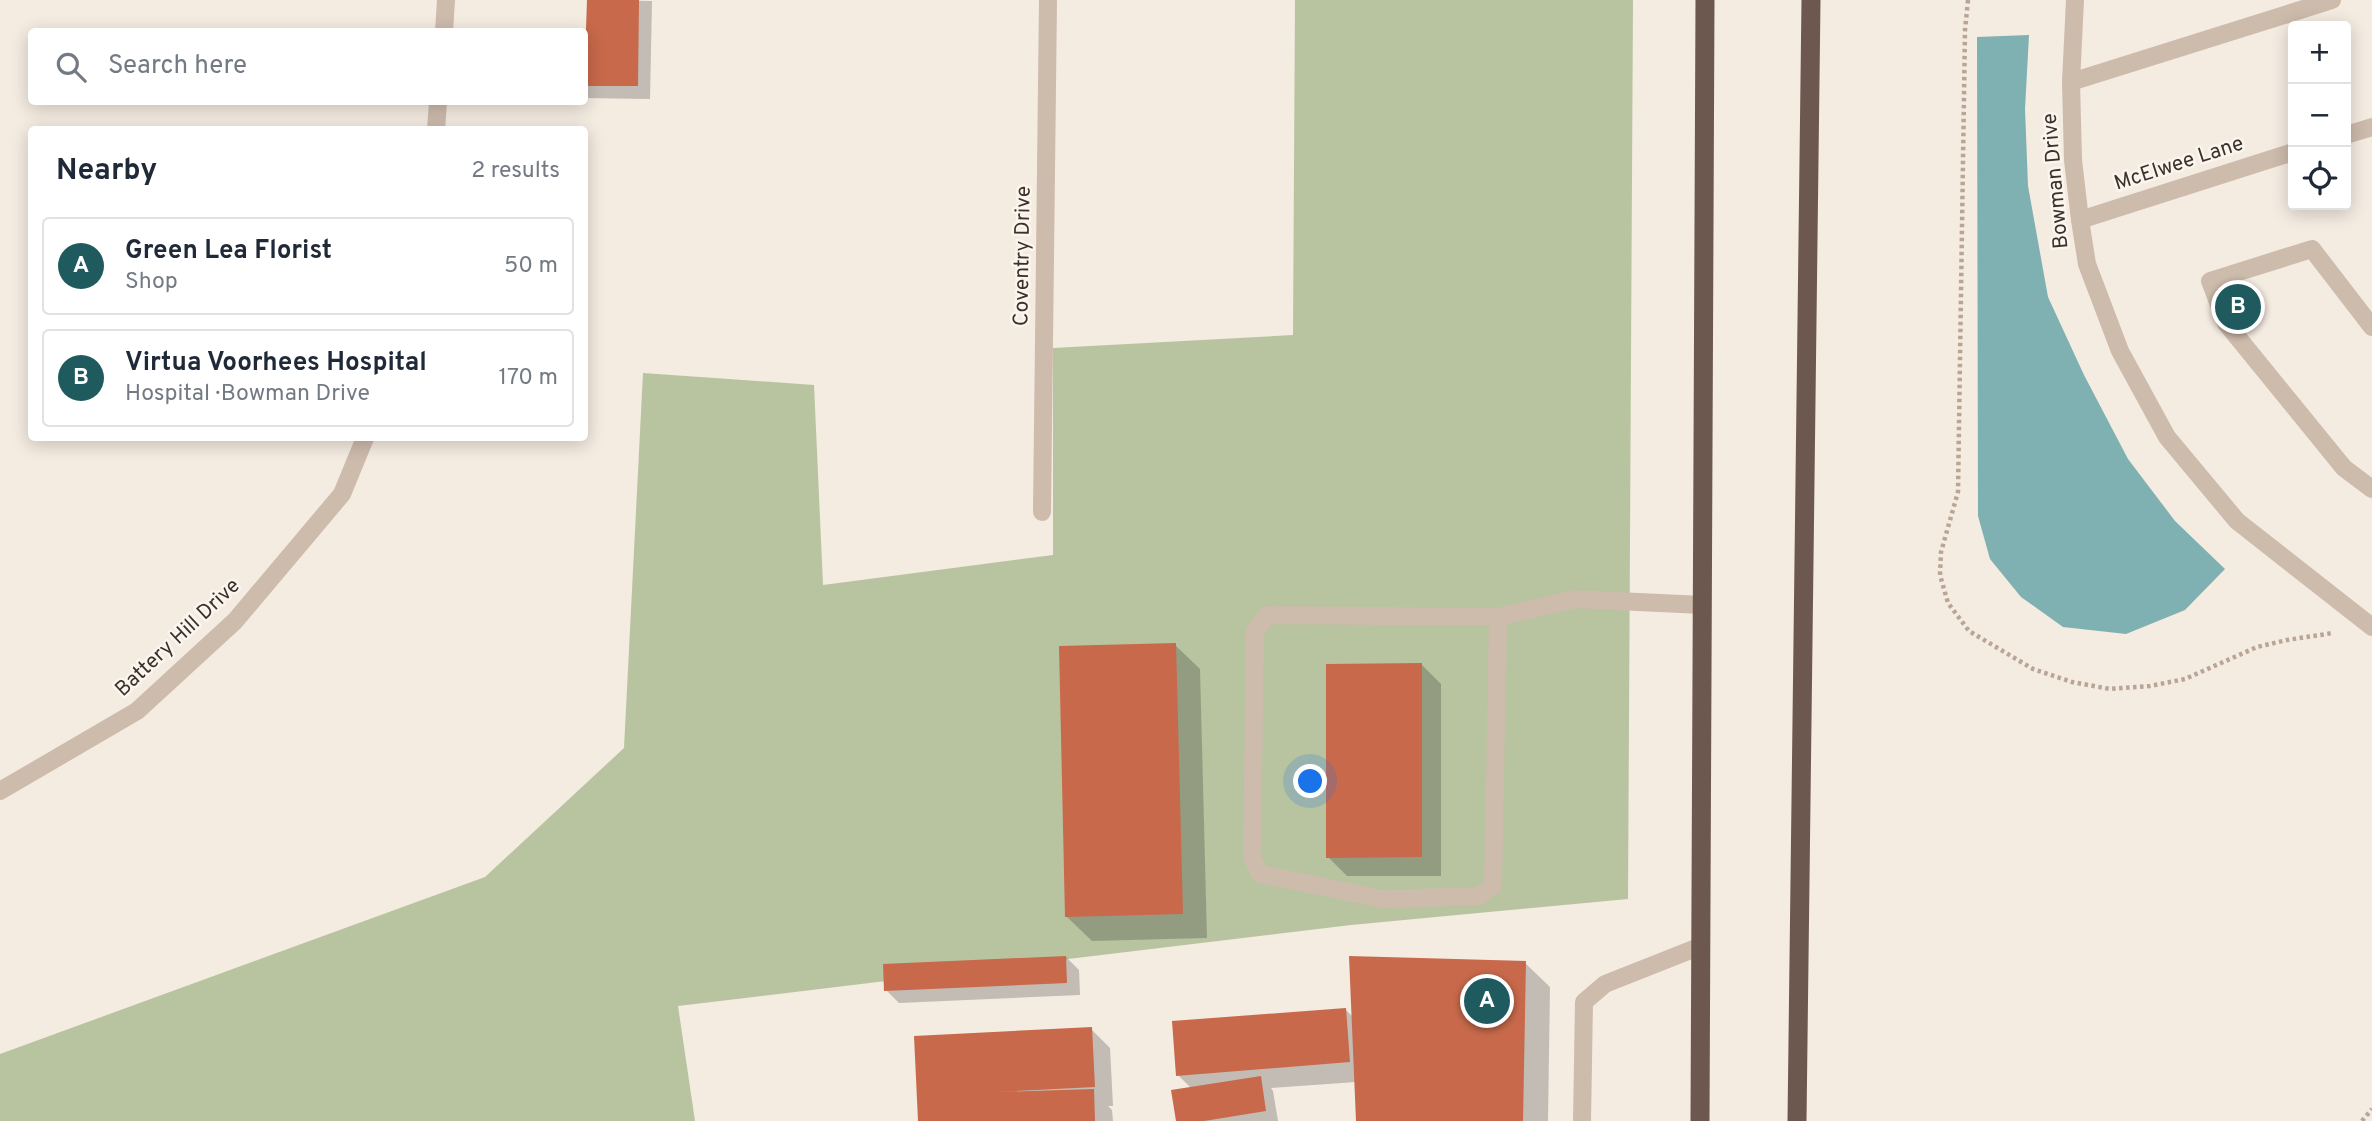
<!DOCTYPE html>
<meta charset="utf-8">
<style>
body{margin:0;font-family:Overpass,sans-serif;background:#f2f2f3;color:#1f2937}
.controls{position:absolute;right:21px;top:21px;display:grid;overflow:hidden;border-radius:7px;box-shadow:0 4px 18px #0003}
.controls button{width:63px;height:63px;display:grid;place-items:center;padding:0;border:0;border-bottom:2px solid #e0e1e3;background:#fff;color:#1f2937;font:35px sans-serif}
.you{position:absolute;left:1311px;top:782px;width:24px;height:24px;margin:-18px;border:5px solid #fff;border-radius:50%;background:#1a73e8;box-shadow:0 0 0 10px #1a73e833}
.badge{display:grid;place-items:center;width:46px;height:46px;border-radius:50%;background:#1f5a5e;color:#fff;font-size:23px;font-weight:700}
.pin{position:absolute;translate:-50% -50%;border:4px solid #fff;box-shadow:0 2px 7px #0006}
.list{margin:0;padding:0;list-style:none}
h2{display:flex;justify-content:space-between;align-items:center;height:91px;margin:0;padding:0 28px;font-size:30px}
h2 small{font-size:23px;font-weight:400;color:#747a83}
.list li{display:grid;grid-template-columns:46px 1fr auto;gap:21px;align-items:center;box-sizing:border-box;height:98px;margin:0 14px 14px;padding:0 14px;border:2px solid #e0e1e3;border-radius:7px}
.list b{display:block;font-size:26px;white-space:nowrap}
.list p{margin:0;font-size:23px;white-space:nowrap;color:#747a83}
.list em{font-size:23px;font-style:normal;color:#747a83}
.icon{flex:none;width:38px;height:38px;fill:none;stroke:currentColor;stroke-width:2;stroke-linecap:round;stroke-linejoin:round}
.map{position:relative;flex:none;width:2372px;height:1121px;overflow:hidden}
.search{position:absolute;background:#fff;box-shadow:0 4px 18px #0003;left:28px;top:28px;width:560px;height:77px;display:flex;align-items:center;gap:18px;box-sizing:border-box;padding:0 24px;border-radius:7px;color:#747a83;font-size:26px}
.panel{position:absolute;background:#fff;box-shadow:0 4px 18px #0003;left:28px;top:126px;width:560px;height:315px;border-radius:7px}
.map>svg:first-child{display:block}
.green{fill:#b8c4a0}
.water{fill:#7fb0b2}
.shadow{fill:#0003}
.building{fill:#c8694b}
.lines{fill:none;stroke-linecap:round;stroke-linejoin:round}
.path{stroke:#b9a596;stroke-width:4.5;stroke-dasharray:3.5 3.5;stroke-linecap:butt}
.service{stroke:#cdbbac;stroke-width:18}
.minor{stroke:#cdbbac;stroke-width:18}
.trunk{stroke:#6c584f;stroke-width:19}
.labels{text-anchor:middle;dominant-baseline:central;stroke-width:5;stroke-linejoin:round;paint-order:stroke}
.street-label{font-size:21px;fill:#3b302b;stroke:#fbf5ee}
</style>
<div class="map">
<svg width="2372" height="1121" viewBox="0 0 2372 1121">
<rect width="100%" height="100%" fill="#f4ebe1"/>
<path class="green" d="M1295 0H1633L1628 899 1351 925 678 1006 695 1121H0V1054L485 877 624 748 643 373 814 385 823 585 1053 555V348L1293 335Z"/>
<path class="water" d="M2029 35 2025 109 2028 186 2048 297 2084 375 2128 459 2175 521 2225 569 2185 610 2126 634 2063 627 2021 597 1990 559 1978 516 1977 37Z"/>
<g class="shadow">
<path d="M589 0 652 1 650 99 584 98V40L588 41Z"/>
<path d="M1175 645 1200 669 1207 938 1092 941 1067 917Z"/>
<path d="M1422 665 1441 684V876H1347L1328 857Z"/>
<path d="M1066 957 1079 970 1080 995 899 1003 886 990Z"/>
<path d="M1525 963 1550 987 1548 1121H1357L1356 1082 1271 1088 1273 1091 1278 1121H1178L1192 1089 1178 1075 1345 1009 1354 1018Z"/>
<path d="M1091 1029 1110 1048 1113 1106H1108L1112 1110 1113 1121H920Z"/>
</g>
<g class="building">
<path d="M587 0H639L638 86H584Z"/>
<path d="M1176 643 1183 914 1065 917 1059 646Z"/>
<path d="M1422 663V857L1326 858V664Z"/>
<path d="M1066 956 1067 983 884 991 883 964Z"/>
<path d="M1349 956 1526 961 1523 1121H1356Z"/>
<path d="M1346 1008 1350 1062 1176 1076 1172 1021Z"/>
<path d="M1092 1027 1095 1087 996 1092 1094 1089 1095 1121H918L914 1036Z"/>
<path d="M1261 1076 1266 1111 1204 1121H1176L1171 1090Z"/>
</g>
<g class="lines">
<g class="path">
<path d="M1968 0 1965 30 1958 492 1941 552 1940 575 1948 603 1969 631 2033 669 2072 682 2110 689 2150 686 2185 679 2257 647 2287 640 2333 633"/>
<path d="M2362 1121 2372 1109"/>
</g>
<g class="service">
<path d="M2071 82 2332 0"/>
<path d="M2346 135 2372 127"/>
<path d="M2080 220 2293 152"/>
<path d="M2372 327 2312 249 2210 281 2226 323 2344 468 2372 489"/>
<path d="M1498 617 1493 886 1479 896 1382 899 1260 874 1252 857 1255 631 1268 615 1498 617 1575 599 1702 605"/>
<path d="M1582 1121 1584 1002 1605 984 1701 946"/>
</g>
<g class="minor">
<path d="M2075 0 2071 82 2073 160 2080 220 2087 264 2120 351 2167 437 2237 521 2372 627"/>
<path d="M444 32 446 0"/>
<path d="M436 130 438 102"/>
<path d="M1042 512 1048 0"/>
<path d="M0 791 137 711 235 621 342 494 365 438"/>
</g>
<g class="trunk">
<path d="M1700 1121 1705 0"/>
<path d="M1797 1121 1811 0"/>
</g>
</g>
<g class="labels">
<g class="street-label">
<text transform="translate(2179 164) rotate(-18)">McElwee Lane</text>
<text transform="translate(2056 181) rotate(-95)">Bowman Drive</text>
<text transform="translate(1023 256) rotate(-89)">Coventry Drive</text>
<text transform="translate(178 638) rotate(-43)">Battery Hill Drive</text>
</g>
</g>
</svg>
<div class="controls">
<button>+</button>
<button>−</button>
<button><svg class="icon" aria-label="locate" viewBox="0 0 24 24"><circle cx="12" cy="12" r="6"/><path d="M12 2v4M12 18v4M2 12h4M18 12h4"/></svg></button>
</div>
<div class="you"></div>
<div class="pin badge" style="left:1487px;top:1001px">A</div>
<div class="pin badge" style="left:2238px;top:307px">B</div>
<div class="search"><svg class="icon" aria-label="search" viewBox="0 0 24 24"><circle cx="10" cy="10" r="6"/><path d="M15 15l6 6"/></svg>Search here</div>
<section class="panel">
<h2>Nearby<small>2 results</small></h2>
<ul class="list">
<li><span class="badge">A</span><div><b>Green Lea Florist</b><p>Shop</p></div><em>50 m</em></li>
<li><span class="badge">B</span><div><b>Virtua Voorhees Hospital</b><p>Hospital · Bowman Drive</p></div><em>170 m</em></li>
</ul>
</section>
</div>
